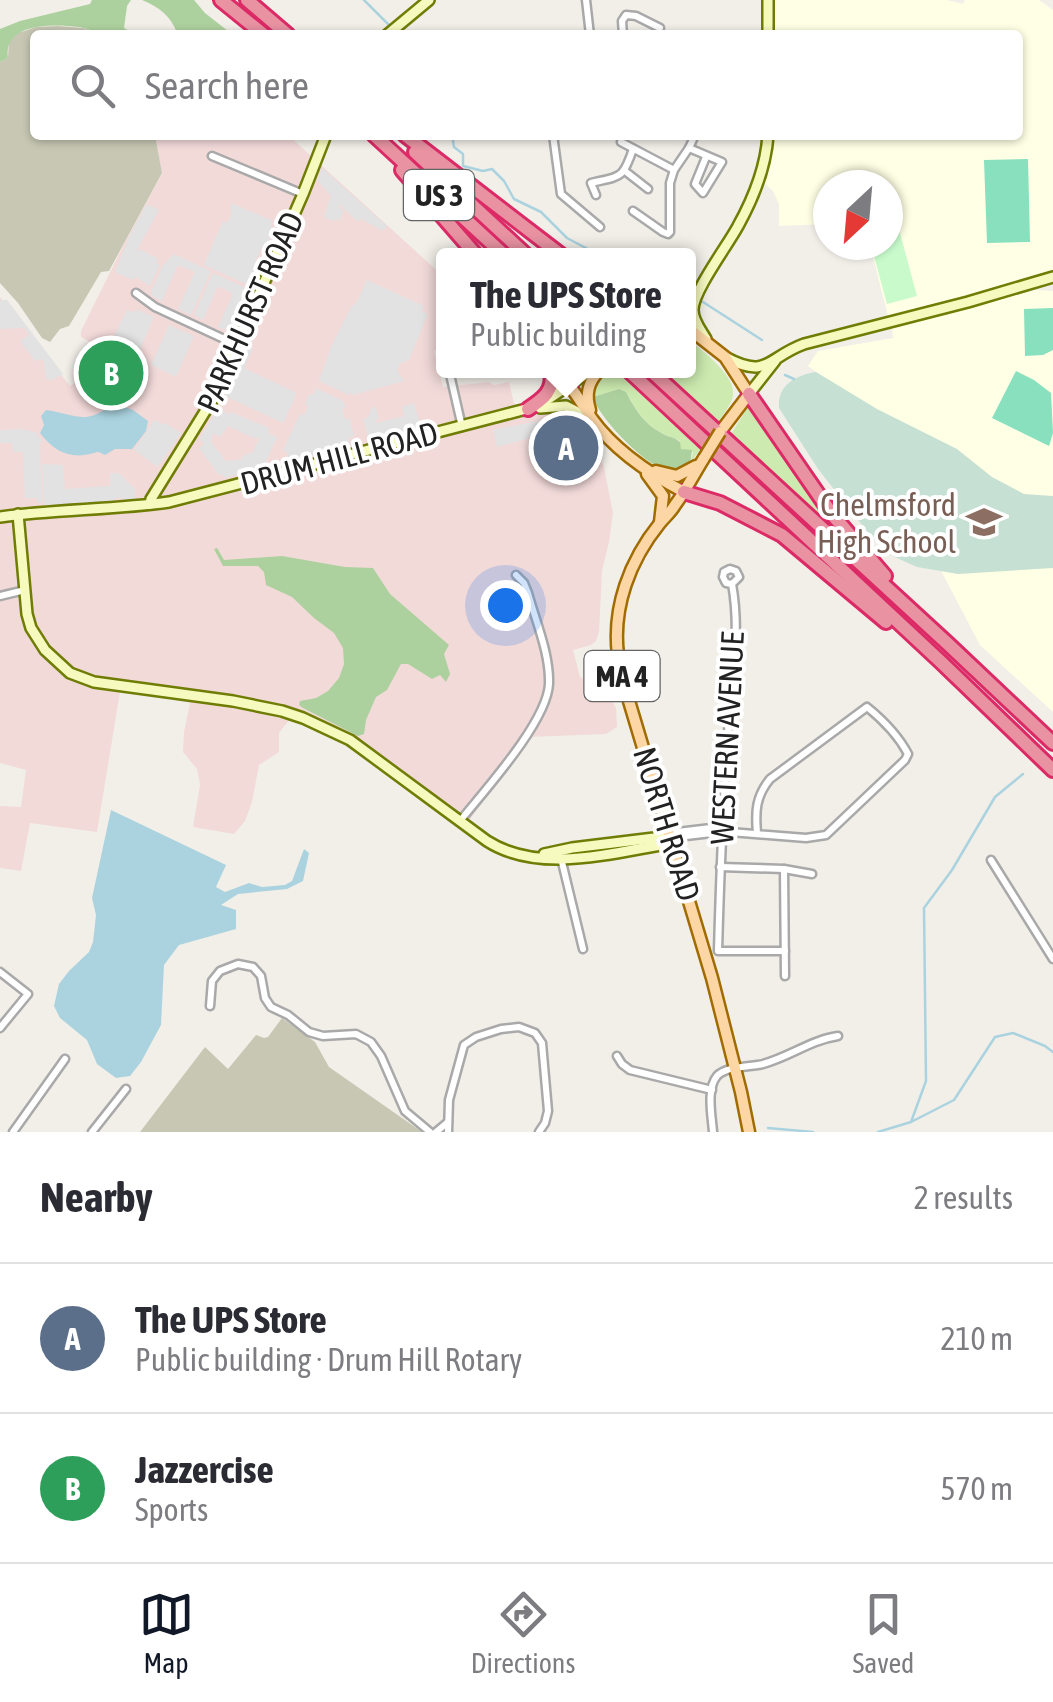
<!DOCTYPE html>
<meta charset="utf-8">
<style>
body{margin:0;font-family:"Asap Condensed",sans-serif;background:#f7f7f7;color:#2b2b33}
.compass{position:absolute;left:813px;top:170px;width:90px;height:90px;border-radius:50%;background:#fff;box-shadow:0 2px 8px #0004;rotate:206deg}
.you{position:absolute;left:505px;top:605px;width:35px;height:35px;margin:-25px;border:8px solid #fff;border-radius:50%;background:#1a73e8;box-shadow:0 0 0 15px #1a73e833}
.badge{display:grid;place-items:center;width:65px;height:65px;border-radius:50%;background:#111827;color:#fff;font-size:32px;font-weight:700}
.pin{position:absolute;translate:-50% -50%;border:5px solid #fff;box-shadow:0 2px 10px #0006}
.popup{position:absolute;left:436px;top:248px;width:260px;height:130px;box-sizing:border-box;display:grid;place-content:center;border-radius:10px;background:#fff;filter:drop-shadow(0 2px 8px #0005);font-size:32px;white-space:nowrap;color:#7c7c81}
.popup b{font-size:38px;color:#2b2b33}
.popup::after{content:'';position:absolute;left:50%;top:100%;margin-left:-20px;border:20px solid transparent;border-top-color:#fff}
.list{margin:0;padding:0;list-style:none}
h2{display:flex;justify-content:space-between;align-items:center;height:130px;margin:0;padding:0 40px;font-size:42px}
h2 small{font-size:32px;font-weight:400;color:#7c7c81}
.list li{display:grid;grid-template-columns:65px 1fr auto;gap:30px;align-items:center;box-sizing:border-box;height:150px;padding:0 40px;border-top:2px solid #e1e1e2}
.list b{display:block;font-size:38px;white-space:nowrap}
.list p{margin:0;font-size:32px;white-space:nowrap;color:#7c7c81}
.list em{font-size:32px;font-style:normal;color:#7c7c81}
.icon{flex:none;width:55px;height:55px;fill:none;stroke:currentColor;stroke-width:2;stroke-linecap:round;stroke-linejoin:round}
.map{position:relative;flex:none;width:1053px;height:1132px;overflow:hidden}
.search{position:absolute;background:#fff;box-shadow:0 2px 8px #0004;left:30px;right:30px;top:30px;height:110px;display:flex;align-items:center;gap:25px;box-sizing:border-box;padding:0 35px;border-radius:10px;color:#7c7c81;font-size:38px}
.sheet{height:430px;background:#fff}
nav{display:flex;justify-content:space-around;align-items:center;box-sizing:border-box;height:140px;border-top:2px solid #e1e1e2;background:#fff;font-size:28px;color:#7c7c81}
nav a{display:grid;justify-items:center;gap:5px}
nav .on{color:#111827}
.map>svg:first-child{display:block}
.commercial{fill:#f2dad9}
.education{fill:#ffffe5}
.construction{fill:#c7c7b4}
.grass{fill:#cdebb0}
.forest{fill:#add19e}
.wetland{fill:#c6e0d4}
.park{fill:#c8facc}
.pitch{fill:#88e0be}
.parking{fill:#e2e2e2;fill-rule:evenodd}
.water{fill:#aad3df}
.lines{fill:none;stroke-linecap:round;stroke-linejoin:round}
.stream{stroke:#aad3df;stroke-width:2.5}
.street-casing{stroke:#a9a9a9;stroke-width:11}
.secondary-casing{stroke:#707d05;stroke-width:14}
.primary-casing{stroke:#a06b00;stroke-width:15}
.highway-casing{stroke:#dc2a67;stroke-width:18}
.street{stroke:#fff;stroke-width:6}
.secondary{stroke:#f7fabf;stroke-width:9}
.primary{stroke:#fcd6a4;stroke-width:10}
.highway{stroke:#e892a2;stroke-width:12}
.primary-bridge-casing{stroke:#a06b00;stroke-width:15;stroke-linecap:butt}
.primary-bridge{stroke:#fcd6a4;stroke-width:10}
.labels{text-anchor:middle;dominant-baseline:central;stroke-width:8;stroke-linejoin:round;paint-order:stroke}
.shield{fill:#fff;stroke:#646464;stroke-width:2.5}
.shield-label{font-size:30px;font-weight:bold;fill:#222}
.street-label{font-size:32px;fill:#222;stroke:#fff}
.education-label{font-size:32px;fill:#785e54;stroke:#fff;text-anchor:end}
</style>
<div class="map">
<svg width="1053" height="1132" viewBox="0 0 1053 1132">
<rect width="100%" height="100%" fill="#f2efe9"/>
<path class="commercial" d="M155 135H288L443 276V348L434 351 443 387 489 382 494 385 509 382 514 404 566 415 582 429 598 450 604 467 613 513 609 542 602 571 599 632 596 641 591 645 573 650 580 677 605 688 616 708 617 727 606 734 528 737 462 831 350 747 290 719 279 733V752L259 765 252 802 245 821 234 834 193 827 200 785 197 769 183 752 184 732 190 703 152 695 120 692 97 832 30 823 21 871 0 868V806L21 807 26 770 0 763V297L70 386 116 356 81 337V331L125 242 162 174Z"/>
<g class="education">
<path d="M773 0H947L963 4 965 0H1039L1053 10V270L980 292 888 316 870 245H888V185H828V224L779 226V204L773 191 764 183 776 135H1018V35H774Z"/>
<path d="M1034 290 1053 291V712L980 645 851 399 808 366 818 351 893 338 892 328Z"/>
</g>
<g class="construction">
<path d="M58 26 83 28 105 35H35V135H155L162 173 109 271 101 272 69 326 60 329 50 342 42 338 18 303 0 283V62L8 58 9 41 18 33 36 27Z"/>
<path d="M282 1018 315 1042 329 1067 422 1132H140L205 1047 228 1069 256 1035 264 1038 268 1037Z"/>
</g>
<g class="grass">
<path d="M689 340C702 350 736 376 733 395 732 405 722 414 718 423L662 371 688 370Z"/>
<path d="M612 371H616L700 449 690 464 693 452 680 449V441C676 438 670 437 665 435 645 425 636 410 626 392L619 389 593 397 596 385Z"/>
<path d="M750 404 847 539 845 541 731 434Z"/>
</g>
<g class="forest">
<path d="M92 0H131L127 6 124 28 136 35C125 35 113 36 103 34 94 32 87 28 79 27 54 24 3 22 8 58L0 62V29L20 21 90 4Z"/>
<path d="M142 0H194L205 13 233 35 177 33C171 16 159 7 142 0Z"/>
<path d="M619 389 626 392C636 411 645 425 665 435 670 437 676 438 680 442L681 449 692 450 690 464C687 465 678 471 675 471 652 475 598 417 593 397Z"/>
<path d="M217 548 224 560 282 556 345 567 373 568 390 594 449 645 444 654 450 674 446 682 440 675 432 679 408 664H401L387 690 376 697 366 720 364 734 358 736 303 708 299 705 300 701 316 698 328 691 339 678 344 664 343 648 334 633 314 618 292 597 266 585 264 572 258 566H223L214 549Z"/>
</g>
<path class="wetland" d="M816 372 877 409 957 449 992 477 1024 494 1053 496V568L958 574 917 567 888 554 874 540 818 469 779 408C777 385 796 375 816 372Z"/>
<path class="park" d="M897 222 917 296 887 304 871 245H888V225Z"/>
<g class="pitch">
<path d="M1028 159 1030 242 987 243 984 160Z"/>
<path d="M1053 308V350L1043 355 1025 356 1024 309Z"/>
<path d="M1016 371 1034 380 1051 393 1053 433 1049 446 992 418Z"/>
</g>
<g class="parking">
<path d="M322 168 387 226 383 231 361 219 358 222 340 205 339 208 344 211 339 221 336 219 334 221 324 217 331 196 317 180Z"/>
<path d="M231 203 273 221 271 226 275 228 267 247 262 246 256 260 260 262 250 286 204 265 223 221 227 223 231 215Z"/>
<path d="M147 204 159 210 136 252 140 249 158 259 156 263 160 265 150 286 136 277 133 280 115 272 130 235Z"/>
<path d="M174 254 211 271 191 315 178 309 195 272 178 265 162 301 152 296V290L163 265Z"/>
<path d="M213 273 251 290 232 332 218 327 233 294 221 287 217 288 203 320 194 315Z"/>
<path d="M367 280 424 306 422 311 428 314 409 360 400 364 397 370 404 381 353 395 351 391 349 395 319 381 331 347 351 307 357 302Z"/>
<path d="M0 300H7L63 374 52 380 46 379 44 361 40 359 35 361 20 341 29 335 24 328 0 329Z"/>
<path d="M127 310 131 312 138 310 154 317 136 359 109 346Z"/>
<path d="M169 325 194 336 176 377 151 365Z"/>
<path d="M247 347 253 349 244 368 297 393 283 423 225 396Z"/>
<path d="M316 388 343 401 346 408 342 409 345 419H350L354 437 348 439 350 445 290 461 287 452 283 450 300 414 304 415 308 407 305 404 309 394 313 395Z"/>
<path d="M414 403 420 424 416 425V429L374 440 373 436H368L363 419 368 418 371 408 376 407 379 419 375 420 377 423 404 416 402 407Z"/>
<path d="M219 407 229 415 231 412 269 428 268 433 277 437 265 464 262 463 263 468 225 478 223 474 219 475 199 448 204 444 200 438ZM228 426 256 439 260 437 253 452 242 456 243 459 226 461 211 442 213 433 220 437Z"/>
<path d="M561 416 579 426 599 454 585 457 579 437 578 441 534 452 530 438 497 447 493 430Z"/>
<path d="M154 420 163 424 165 423 181 433 158 467 134 450Z"/>
<path d="M20 429 35 432 42 440 40 445 42 503H38L37 498H25L23 452H13L12 443H0V430Z"/>
<path d="M42 464 63 465 65 489 110 486V473H119L135 489V501L125 502 122 498H115L114 502 44 505Z"/>
</g>
<g class="water">
<path d="M114 403 133 410 148 421 146 431 132 449H115L105 455C93 450 102 452 90 454 68 459 53 450 40 433L44 425 41 416 46 410C79 415 85 426 114 403Z"/>
<path d="M111 810 226 865 216 887 225 892 249 883 262 887 285 885 292 881 304 849 309 853 303 881 287 889 238 894 221 905 236 910V929L179 945 164 965 161 1025 141 1062 130 1076 116 1078 97 1064 87 1040 60 1018 54 1006 59 984 69 971 89 952 93 942 96 915 92 898Z"/>
</g>
<g class="lines">
<g class="stream">
<path d="M364 0 391 27"/>
<path d="M452 135 454 147 463 154V166L483 171 492 169 504 181 514 199 541 212 567 238 599 255"/>
<path d="M703 302 762 340"/>
<path d="M785 375 794 379"/>
<path d="M911 1122 926 1081 924 908 952 870 995 797 1023 774"/>
<path d="M768 1128 813 1132"/>
<path d="M878 1132 911 1122 954 1100 995 1037 1013 1033 1045 1046 1053 1052"/>
</g>
<defs>
<g id="street">
<path d="M586 0 590 35"/>
<path d="M623 35 622 21 626 15 636 16 660 28"/>
<path d="M553 135 561 194 600 227"/>
<path d="M695 135 689 148 722 162 703 193 695 184 706 157"/>
<path d="M621 142 674 170 689 148"/>
<path d="M212 156 303 194"/>
<path d="M625 171 648 189"/>
<path d="M596 195 591 183C621 176 623 179 633 149"/>
<path d="M633 211 663 232 668 234 670 232V183L674 170"/>
<path d="M136 293 155 307 237 345"/>
<path d="M449 370 462 427"/>
<path d="M732 584 726 583 723 577 724 572 730 569 736 571 739 577 732 584C741 632 732 685 728 732 723 805 720 878 718 951H785"/>
<path d="M0 596 25 590"/>
<path d="M460 821C484 791 547 722 549 684 550 654 536 622 528 593L524 583 516 575"/>
<path d="M669 833 711 828 730 832 806 838 826 835 905 760 908 754C898 735 883 720 867 707L770 779C756 796 755 811 757 833"/>
<path d="M672 843 686 836 720 832"/>
<path d="M561 858 583 949"/>
<path d="M991 860 1053 959"/>
<path d="M720 867 784 869 812 874"/>
<path d="M784 869 785 976"/>
<path d="M0 972 28 994 0 1028"/>
<path d="M210 1006 212 981 220 971 238 964 253 967 261 976 265 998 271 1007 288 1015 309 1032 323 1036 356 1034 371 1042 381 1056 405 1111 430 1132"/>
<path d="M617 1056 622 1064 630 1070 712 1090"/>
<path d="M13 1132 65 1059"/>
<path d="M92 1132 126 1089"/>
<path d="M436 1132 448 1122"/>
<path d="M448 1132 449 1100 464 1045 476 1037 501 1029 519 1027 535 1033 542 1043 548 1111 545 1123 539 1132"/>
<path d="M713 1132C712 1117 706 1089 717 1076 726 1066 750 1067 763 1064 789 1057 811 1040 838 1036"/>
</g>
<g id="secondary">
<path d="M768 0V35"/>
<path d="M387 35 429 0"/>
<path d="M706 339C701 330 693 321 693 310 693 291 728 245 738 226 753 199 766 166 768 135"/>
<path d="M725 357C768 380 766 358 804 344L968 302 1053 277"/>
<path d="M749 394 775 361"/>
<path d="M544 402 592 370"/>
<path d="M540 408 566 406 591 419"/>
<path d="M150 504 151 499 214 397 303 194 326 135"/>
<path d="M18 514 27 614 31 628 45 650 70 673 94 682 233 701 282 711 303 718 350 740 487 841C540 875 614 852 672 843"/>
<path d="M0 517C56 509 113 510 169 502L530 408"/>
<path d="M544 854 572 848 654 838 669 833"/>
</g>
<g id="primary">
<path d="M688 328 725 357 749 394 720 432"/>
<path d="M570 386C578 397 585 408 592 419 615 451 650 474 684 492"/>
<path d="M590 410C585 394 588 382 600 370"/>
<path d="M704 458C694 474 686 490 675 505 671 512 665 517 660 523 630 560 612 607 618 655 620 670 625 685 629 701L712 978 741 1092 749 1132"/>
<path d="M656 471 677 476 696 466"/>
<path d="M647 474 663 496 660 522"/>
</g>
<g id="highway">
<path d="M221 0 264 35"/>
<path d="M247 0 288 35"/>
<path d="M374 135 504 255"/>
<path d="M405 135 561 255"/>
<path d="M415 152 526 255"/>
<path d="M402 170 476 255"/>
<path d="M559 370 570 386"/>
<path d="M628 370 941 662 1053 770"/>
<path d="M650 370 948 644 1053 743"/>
<path d="M749 394 831 513 885 576"/>
<path d="M528 409C543 399 555 391 551 370"/>
<path d="M684 492 720 503 782 535 886 622"/>
</g>
</defs>
<use href="#street" class="street-casing"/>
<use href="#secondary" class="secondary-casing"/>
<use href="#primary" class="primary-casing"/>
<use href="#highway" class="highway-casing"/>
<use href="#street" class="street"/>
<use href="#secondary" class="secondary"/>
<use href="#primary" class="primary"/>
<use href="#highway" class="highway"/>
<defs>
<path id="primary-bridge" d="M704 458 720 432"/>
</defs>
<use href="#primary-bridge" class="primary-bridge-casing"/>
<use href="#primary-bridge" class="primary-bridge"/>
</g>
<defs>
<symbol id="school-bare" viewBox="-9 -9 18 18"><path d="M0-5L7-2L0 1L-7-2ZM-4 1L0 2.5L4 1V4Q0 6-4 4Z" fill="#8d6e63" stroke="#fff" stroke-width="2.5" paint-order="stroke"/></symbol>
</defs>
<g fill-rule="evenodd">
<use href="#school-bare" x="959" y="497" width="50" height="50"/>
</g>
<g class="labels">
<g class="shield">
<rect x="404" y="170" width="70" height="50" rx="8"/>
<rect x="584.5" y="651" width="75" height="50" rx="8"/>
</g>
<g class="shield-label">
<text x="439" y="195">US 3</text>
<text x="622" y="676">MA 4</text>
</g>
<g class="street-label">
<text transform="translate(250 312) rotate(-66)">PARKHURST ROAD</text>
<text transform="translate(339 458) rotate(-15)">DRUM HILL ROAD</text>
<text transform="translate(727 738) rotate(-87)">WESTERN AVENUE</text>
<text transform="translate(667 824) rotate(73)">NORTH ROAD</text>
</g>
<g class="education-label">
<text x="956" y="504">Chelmsford<tspan x="956" dy="37">High School</tspan></text>
</g>
</g>
</svg>
<svg class="compass" viewBox="-18 -18 36 36"><path d="M0-13l5 13h-10z" fill="#e53935"/><path d="M0 13l5-13h-10z" fill="#7c7c81"/></svg>
<div class="you"></div>
<div class="pin badge" style="left:566px;top:448px;background:#5c6f8a">A</div>
<div class="popup"><b>The UPS Store</b>Public building</div>
<div class="pin badge" style="left:111px;top:373px;background:#2e9e5b">B</div>
<div class="search"><svg class="icon" aria-label="search" viewBox="0 0 24 24"><circle cx="10" cy="10" r="6"/><path d="M15 15l6 6"/></svg>Search here</div>
</div>
<section class="sheet">
<h2>Nearby<small>2 results</small></h2>
<ul class="list">
<li><span class="badge" style="background:#5c6f8a">A</span><div><b>The UPS Store</b><p>Public building · Drum Hill Rotary</p></div><em>210 m</em></li>
<li><span class="badge" style="background:#2e9e5b">B</span><div><b>Jazzercise</b><p>Sports</p></div><em>570 m</em></li>
</ul>
</section>
<nav>
<a class="on"><svg class="icon" aria-label="map" viewBox="0 0 24 24"><path d="M3 6l6-2 6 2 6-2v14l-6 2-6-2-6 2zM9 4v14M15 6v14"/></svg>Map</a>
<a><svg class="icon" aria-label="directions" viewBox="0 0 24 24"><path d="M12 3l9 9-9 9-9-9zM9 14v-3h6M13 9l2 2-2 2"/></svg>Directions</a>
<a><svg class="icon" aria-label="saved" viewBox="0 0 24 24"><path d="M7 4h10v16l-5-4-5 4z"/></svg>Saved</a>
</nav>
